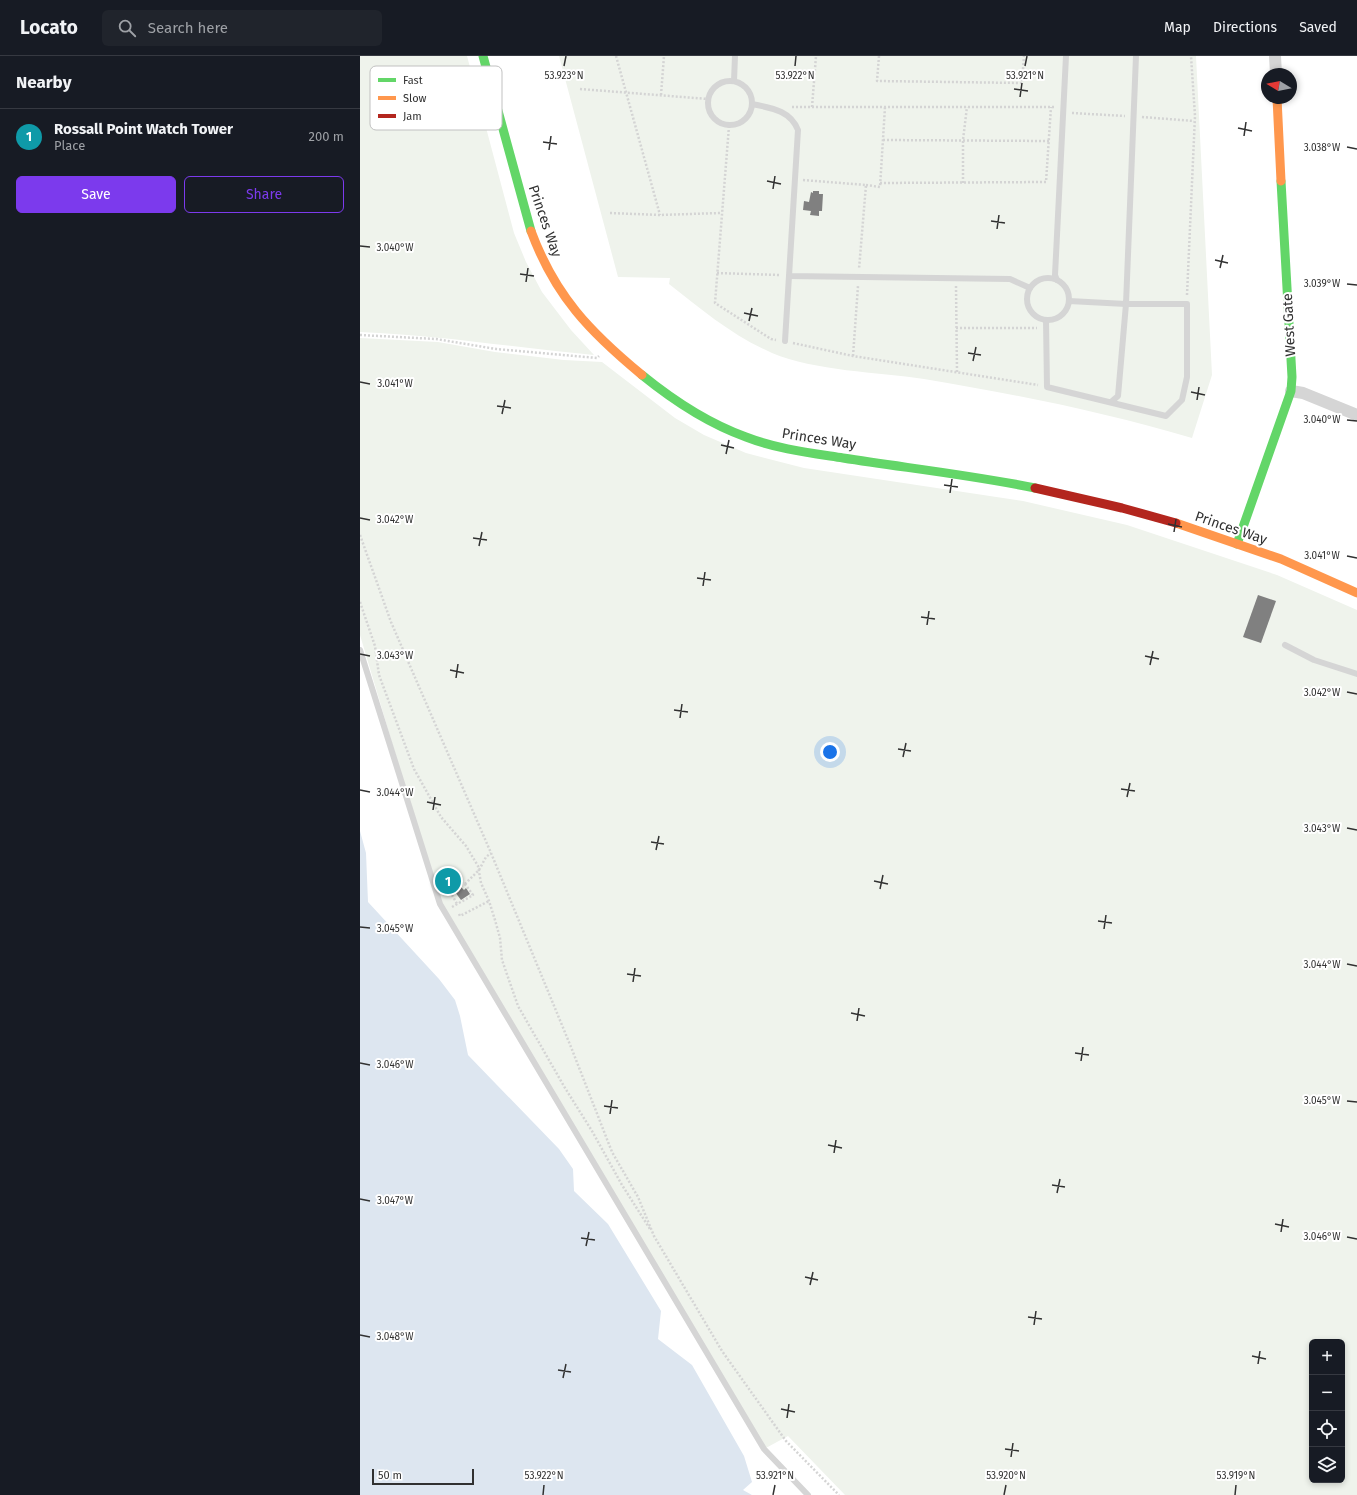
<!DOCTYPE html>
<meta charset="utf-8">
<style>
body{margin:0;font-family:"Fira Sans",sans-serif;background:#20242c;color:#f1f3f6}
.controls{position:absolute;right:12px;bottom:12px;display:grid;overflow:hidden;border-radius:6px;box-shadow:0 2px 6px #0003}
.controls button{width:36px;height:36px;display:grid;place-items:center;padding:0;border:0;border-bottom:1px solid #363941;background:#171b24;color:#f1f3f6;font:20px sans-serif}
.compass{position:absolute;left:901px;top:12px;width:36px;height:36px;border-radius:50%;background:#171b24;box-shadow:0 2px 6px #0003;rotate:280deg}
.scale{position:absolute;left:12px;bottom:10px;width:102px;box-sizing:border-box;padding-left:4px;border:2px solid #313131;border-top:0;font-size:11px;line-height:14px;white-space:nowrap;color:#313131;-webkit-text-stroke:3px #fff;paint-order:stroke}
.you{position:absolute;left:470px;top:696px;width:14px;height:14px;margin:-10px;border:3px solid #fff;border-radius:50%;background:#1a73e8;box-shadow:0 0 0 6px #1a73e833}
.badge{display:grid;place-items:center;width:26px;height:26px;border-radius:50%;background:#7c3aed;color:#fff;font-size:13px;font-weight:700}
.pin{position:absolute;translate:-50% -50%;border:2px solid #fff;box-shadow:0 1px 4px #0006}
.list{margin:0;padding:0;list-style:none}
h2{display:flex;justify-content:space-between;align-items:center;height:52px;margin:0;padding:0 16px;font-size:17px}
h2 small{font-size:13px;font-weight:400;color:#9ea1a6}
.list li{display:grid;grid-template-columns:26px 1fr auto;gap:12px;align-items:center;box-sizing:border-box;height:56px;padding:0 16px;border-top:1px solid #363941}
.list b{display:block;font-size:15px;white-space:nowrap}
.list p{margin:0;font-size:13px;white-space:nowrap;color:#9ea1a6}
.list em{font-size:13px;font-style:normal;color:#9ea1a6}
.actions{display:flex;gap:8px;padding:12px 16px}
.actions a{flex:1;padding:9px 0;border:1px solid #7c3aed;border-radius:6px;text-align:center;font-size:14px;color:#7c3aed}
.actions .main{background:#7c3aed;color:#fff}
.icon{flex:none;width:22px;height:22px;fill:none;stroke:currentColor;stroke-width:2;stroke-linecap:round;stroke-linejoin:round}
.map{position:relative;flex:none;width:997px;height:1439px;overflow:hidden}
header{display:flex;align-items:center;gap:24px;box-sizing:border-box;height:56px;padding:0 20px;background:#171b24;border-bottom:1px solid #363941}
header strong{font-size:19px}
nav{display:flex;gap:22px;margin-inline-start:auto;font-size:14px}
.search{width:280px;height:36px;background:#20242c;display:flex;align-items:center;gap:10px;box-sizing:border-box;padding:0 14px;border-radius:6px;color:#9ea1a6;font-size:15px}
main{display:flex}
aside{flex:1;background:#171b24}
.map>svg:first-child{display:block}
.green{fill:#eff3ec;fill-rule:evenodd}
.water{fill:#dde6f0}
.building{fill:#808080}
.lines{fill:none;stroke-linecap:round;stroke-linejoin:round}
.path{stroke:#d4d4d4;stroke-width:2.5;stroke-dasharray:2 2;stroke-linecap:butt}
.lane{stroke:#d5d5d5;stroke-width:6}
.street{stroke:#d5d5d5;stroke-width:12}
.fast{stroke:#63d668;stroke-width:9}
.slow{stroke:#ff974d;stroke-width:9}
.jam{stroke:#b3261e;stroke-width:9}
.ticks{fill:none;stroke:#313131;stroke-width:1.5}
.labels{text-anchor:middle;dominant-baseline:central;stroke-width:4;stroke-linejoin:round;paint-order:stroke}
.street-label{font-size:14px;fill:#313131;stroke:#fff}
.key{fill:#fff;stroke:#c1c1c1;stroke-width:1}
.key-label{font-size:11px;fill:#313131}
.ticks-label{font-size:10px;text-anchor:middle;fill:#313131;stroke:#fff;stroke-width:4;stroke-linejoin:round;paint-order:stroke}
</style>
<header>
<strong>Locato</strong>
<div class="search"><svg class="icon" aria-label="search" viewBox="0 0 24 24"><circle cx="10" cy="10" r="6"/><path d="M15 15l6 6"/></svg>Search here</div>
<nav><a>Map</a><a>Directions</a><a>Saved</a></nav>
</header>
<main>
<aside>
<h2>Nearby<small></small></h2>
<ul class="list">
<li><span class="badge" style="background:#0f9aa8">1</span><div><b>Rossall Point Watch Tower</b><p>Place</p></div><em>200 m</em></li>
</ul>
<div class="actions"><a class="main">Save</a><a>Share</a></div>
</aside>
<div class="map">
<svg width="997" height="1439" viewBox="0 0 997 1439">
<rect width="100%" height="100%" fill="#fff"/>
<g class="green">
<path d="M0 0H107L154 177 166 206 182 236 211 274 234 299C156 292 79 279 0 276Z"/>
<path d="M199 0H836L852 319 832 382C744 356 654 338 564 323 517 316 455 315 412 297 373 280 342 254 309 228L310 222 258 221Z"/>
<path d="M0 282 78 286 135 296 204 304 242 306 315 362 344 379 386 397 444 412 663 445 767 469 917 519 997 554V1439H485L428 1380 404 1393 80 848 0 579ZM952 1286H982V1424H952Z"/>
</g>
<path class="water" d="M0 775 6 797 8 846 79 923 95 944 100 960 108 999 199 1093 213 1113 214 1135 248 1168 301 1255 298 1283 332 1309 384 1400 392 1426 383 1434 392 1439H0Z"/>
<g class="building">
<path d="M453 135H459V138H463L462 155H459V160L450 159 451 155 443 154 444 145 449 146 451 136 453 137Z"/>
<path d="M898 539 916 545 901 587 883 581Z"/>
<path d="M87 817 90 819 93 817 97 822 87 829 82 821Z"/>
<path d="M100 830 104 834 106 832 110 838 101 844 95 836Z"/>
</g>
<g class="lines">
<g class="path">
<path d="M256 0 300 159"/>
<path d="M519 0 517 25 662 27 664 0"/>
<path d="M220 33 348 43"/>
<path d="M301 39 304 0"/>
<path d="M432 51H695"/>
<path d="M452 51 456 0"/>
<path d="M712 57 765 60"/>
<path d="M782 61 834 65"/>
<path d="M369 70 355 247 411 283 416 284"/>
<path d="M523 84 689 85"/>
<path d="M443 124 506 129 499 213"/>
<path d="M520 127 686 126 691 51"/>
<path d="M603 127V84L607 51"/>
<path d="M506 129 520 131 525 51"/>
<path d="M250 157 300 159 360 157"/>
<path d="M357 217 420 219"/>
<path d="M596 230 597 316"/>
<path d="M827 239 835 60 831 0"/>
<path d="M596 272H677"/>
<path d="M0 279 76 283 136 293 237 302 239 300"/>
<path d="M433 287 493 300 678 329"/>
<path d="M493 300 498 230"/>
<path d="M0 479 31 566 131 797 211 991 252 1096 278 1141 294 1180 362 1295 426 1385 479 1439"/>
<path d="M0 546 15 590 19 619 54 713 81 761 106 790 118 810 121 827 129 845 135 864 140 882 142 904 158 950 205 1032 232 1075 262 1129 290 1173"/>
<path d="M105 828 119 814 126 801 131 797"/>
<path d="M92 851 113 839 105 828 100 827 90 835 97 848"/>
<path d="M99 858 100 860 129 845"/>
</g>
<g class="lane">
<circle cx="370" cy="47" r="22"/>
<path d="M374 25 375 0"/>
<path d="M392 48C411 52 430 54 438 74L429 220 650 223 670 232"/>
<circle cx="688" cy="243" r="21"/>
<path d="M697 224 695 219 706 0"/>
<path d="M709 245 766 248 776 0"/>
<path d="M686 264 687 331 806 360 822 344 827 321V248H766L758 340 751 346"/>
<path d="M425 285 429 220"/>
<path d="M925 589 954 604 997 618"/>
<path d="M0 594 80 848 404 1393 448 1439"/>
</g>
<g class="street">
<path d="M915 0 916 18"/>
<path d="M931 335 943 337 997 359"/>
</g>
<g class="fast">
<path d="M123 0 171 175"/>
<path d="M282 319C314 345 347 367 386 381 417 393 451 397 483 402 547 412 612 419 675 432"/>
<path d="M877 488 931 335 932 321 921 125"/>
</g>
<g class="slow">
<path d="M917 42 921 125"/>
<path d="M171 175C195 240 230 276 282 319"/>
<path d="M816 467 921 503 997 537"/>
</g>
<path class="jam" d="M675 432 762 452 816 467"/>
</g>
<path class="ticks" d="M204 10 206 0M435 10 436 0M665 10 667 0M654 33 668 35M660 41 662 27M878 72 892 75M884 80 886 66M183 86 197 88M987 91 997 93M189 94 191 80M407 125 421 128M413 133 415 120M631 165 645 167M637 173 639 159M0 190 10 191M855 204 868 207M860 212 863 199M160 218 174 220M166 226 168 212M987 228 997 229M384 257 398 260M389 265 392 252M608 297 621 299M613 305 616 291M0 326 10 328M831 336 845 339M837 344 839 331M137 350 151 352M142 358 145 344M987 364 997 365M361 389 374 392M366 398 369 384M584 429 598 431M590 437 592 423M0 462 10 464M808 468 822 471M814 476 816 463M113 482 127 484M119 490 122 476M987 500 997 502M337 522 351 524M343 530 345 516M561 561 575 563M567 569 569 555M0 598 10 600M785 600 799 603M790 609 793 595M90 614 104 617M96 622 98 608M987 636 997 638M314 654 328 656M320 662 322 648M538 693 551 695M543 701 546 687M761 733 775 735M0 734 10 736M767 741 770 727M67 746 81 749M73 754 75 741M987 772 997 774M291 786 304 788M296 794 299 780M514 825 528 828M520 833 523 819M738 865 752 867M0 871 10 872M744 873 746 859M987 908 997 910M267 918 281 920M273 926 275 912M491 957 505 960M497 965 499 952M715 997 729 999M721 1005 723 991M0 1007 10 1009M987 1045 997 1046M244 1050 258 1052M250 1058 252 1044M468 1089 482 1092M474 1097 476 1084M692 1129 705 1131M697 1137 700 1123M0 1143 10 1145M915 1168 929 1171M921 1176 923 1163M987 1181 997 1183M221 1182 235 1184M226 1190 229 1176M445 1221 458 1224M450 1229 453 1216M668 1261 682 1263M674 1269 676 1255M0 1279 10 1281M892 1300 906 1303M898 1308 900 1295M198 1314 211 1316M203 1322 206 1308M421 1353 435 1356M427 1362 429 1348M645 1393 659 1395M651 1401 653 1387M183 1439 184 1429M413 1439 415 1429M644 1439 646 1429M875 1439 876 1429"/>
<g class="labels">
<g class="street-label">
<text transform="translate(185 165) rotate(71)">Princes Way</text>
<text transform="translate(929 269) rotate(-93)">West Gate</text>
<text transform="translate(459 383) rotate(9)">Princes Way</text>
<text transform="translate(871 472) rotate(19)">Princes Way</text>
</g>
</g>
<rect x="10" y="10" width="132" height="64" rx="6" class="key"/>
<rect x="18" y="22" width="18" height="4" fill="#63d668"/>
<rect x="18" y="40" width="18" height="4" fill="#ff974d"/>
<rect x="18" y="58" width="18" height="4" fill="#b3261e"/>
<g class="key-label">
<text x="43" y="28">Fast</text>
<text x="43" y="46">Slow</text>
<text x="43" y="64">Jam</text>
</g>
<g class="ticks-label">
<text x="204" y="23">53.923°N</text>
<text x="435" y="23">53.922°N</text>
<text x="665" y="23">53.921°N</text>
<text x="962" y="95">3.038°W</text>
<text x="35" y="195">3.040°W</text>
<text x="962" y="231">3.039°W</text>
<text x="35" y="331">3.041°W</text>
<text x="962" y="367">3.040°W</text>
<text x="35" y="467">3.042°W</text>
<text x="962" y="503">3.041°W</text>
<text x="35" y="603">3.043°W</text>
<text x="962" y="640">3.042°W</text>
<text x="35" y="740">3.044°W</text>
<text x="962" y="776">3.043°W</text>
<text x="35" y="876">3.045°W</text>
<text x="962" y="912">3.044°W</text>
<text x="35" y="1012">3.046°W</text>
<text x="962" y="1048">3.045°W</text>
<text x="35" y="1148">3.047°W</text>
<text x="962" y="1184">3.046°W</text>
<text x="35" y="1284">3.048°W</text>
<text x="184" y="1423">53.922°N</text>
<text x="415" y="1423">53.921°N</text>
<text x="646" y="1423">53.920°N</text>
<text x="876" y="1423">53.919°N</text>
</g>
</svg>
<div class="controls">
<button>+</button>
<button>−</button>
<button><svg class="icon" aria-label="locate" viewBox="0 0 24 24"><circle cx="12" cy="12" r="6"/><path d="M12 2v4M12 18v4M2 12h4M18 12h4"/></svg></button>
<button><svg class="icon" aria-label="layers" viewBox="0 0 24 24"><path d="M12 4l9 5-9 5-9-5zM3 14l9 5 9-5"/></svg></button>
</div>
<svg class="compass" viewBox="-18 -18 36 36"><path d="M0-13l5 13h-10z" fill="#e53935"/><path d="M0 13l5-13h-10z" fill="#9ea1a6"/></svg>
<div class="scale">50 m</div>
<div class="you"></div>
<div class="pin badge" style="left:88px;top:825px;background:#0f9aa8">1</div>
</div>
</main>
